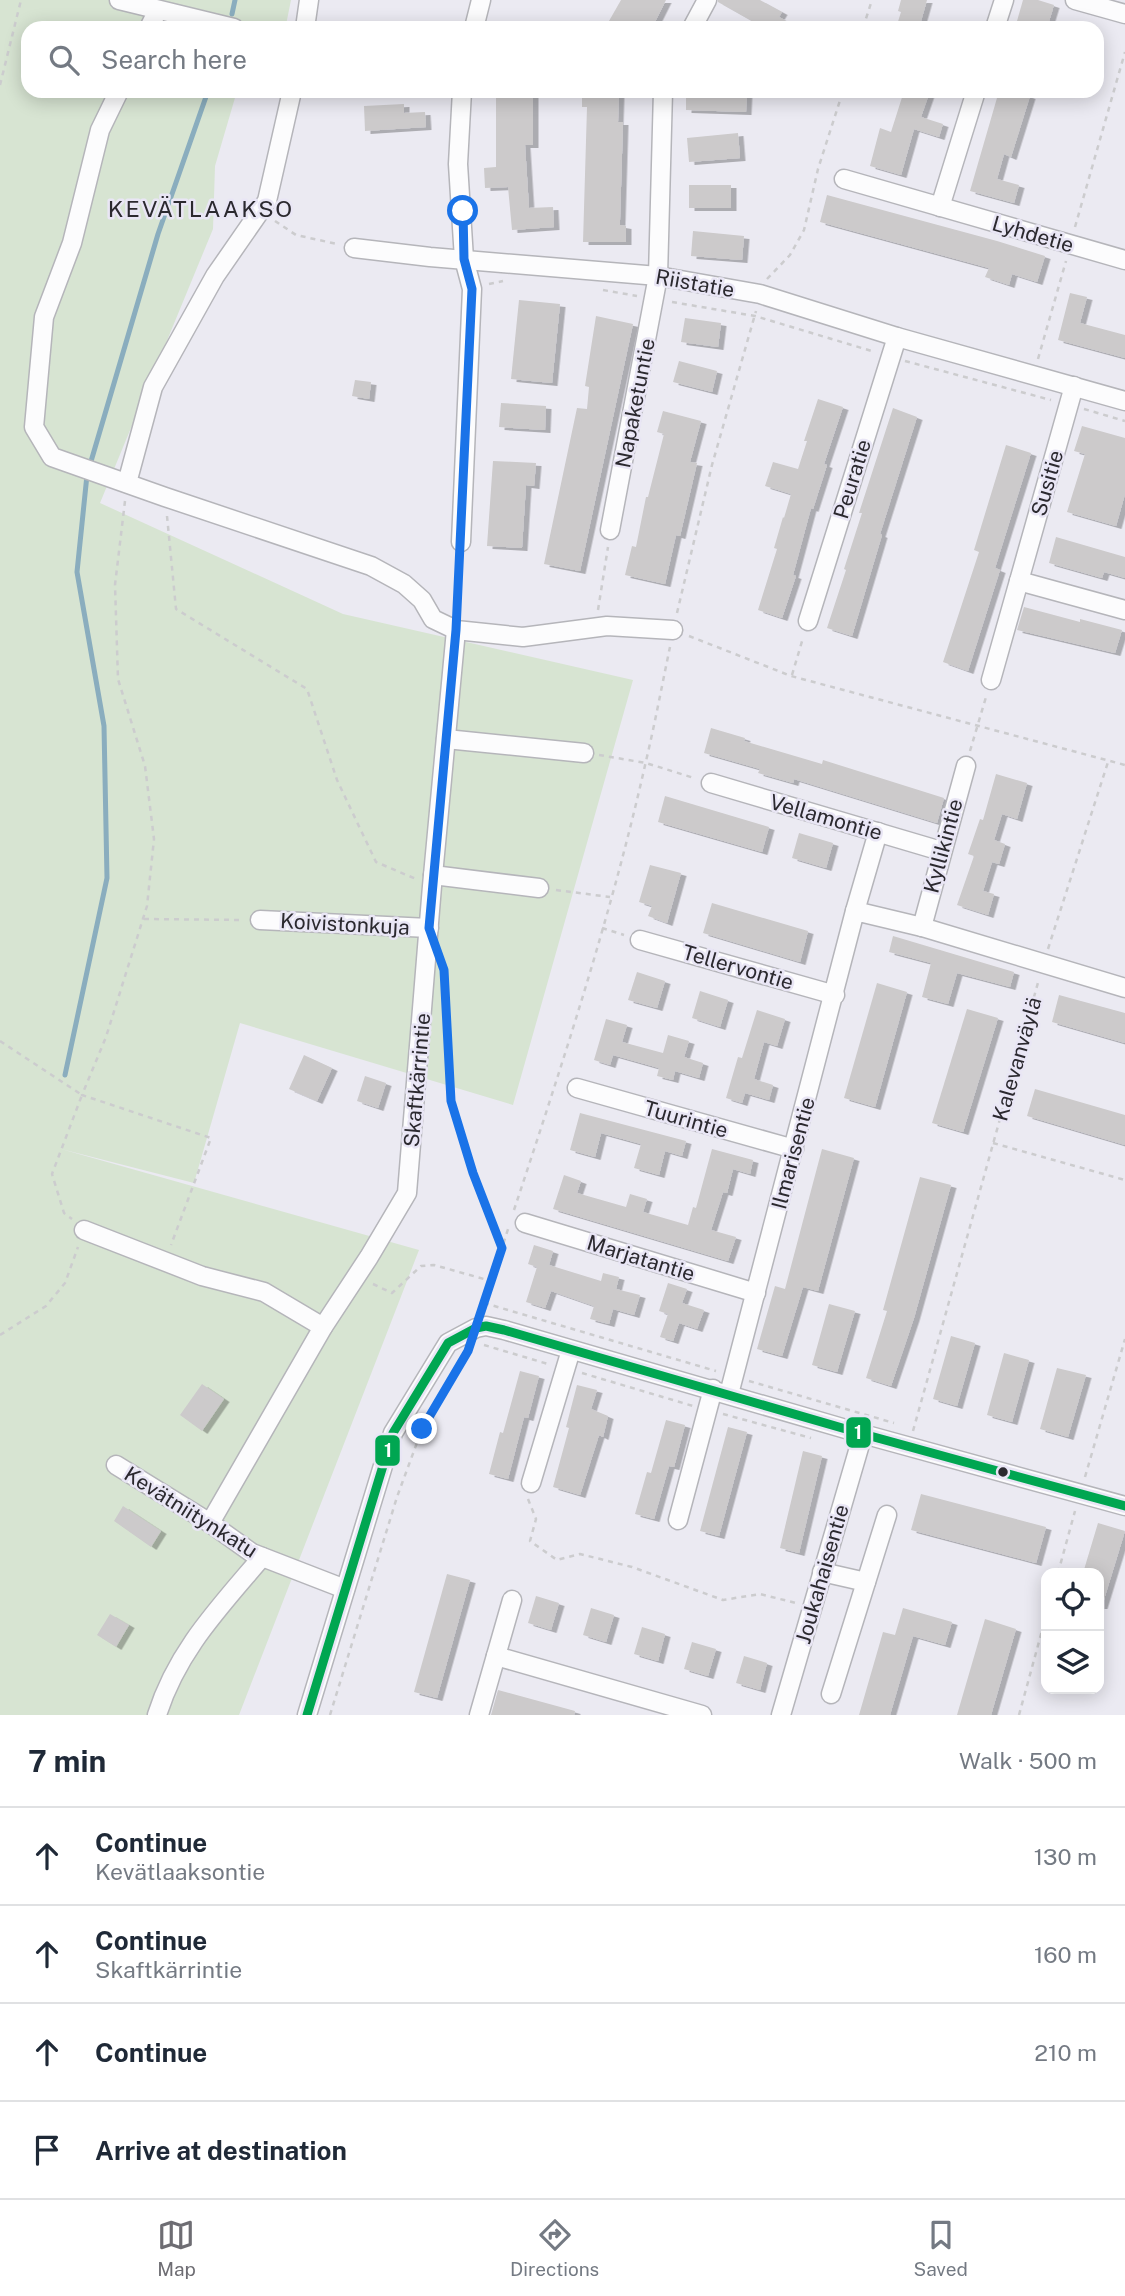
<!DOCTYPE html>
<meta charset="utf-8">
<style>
body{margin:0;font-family:"Public Sans",sans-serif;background:#f6f6f7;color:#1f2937}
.controls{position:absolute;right:21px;bottom:21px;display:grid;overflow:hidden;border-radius:14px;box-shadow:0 4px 18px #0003}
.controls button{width:63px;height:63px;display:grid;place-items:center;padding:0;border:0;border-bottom:2px solid #e0e1e3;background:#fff;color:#1f2937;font:35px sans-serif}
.stop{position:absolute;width:21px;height:21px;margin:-16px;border:5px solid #1a73e8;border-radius:50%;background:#fff}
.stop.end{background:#1a73e8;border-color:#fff;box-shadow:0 2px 7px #0008}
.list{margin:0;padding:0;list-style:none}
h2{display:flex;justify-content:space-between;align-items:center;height:91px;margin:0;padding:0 28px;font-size:30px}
h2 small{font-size:23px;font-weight:400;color:#747a83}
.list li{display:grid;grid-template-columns:46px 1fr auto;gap:21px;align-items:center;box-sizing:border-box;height:98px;padding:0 28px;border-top:2px solid #e0e1e3}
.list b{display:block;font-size:26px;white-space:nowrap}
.list p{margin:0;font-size:23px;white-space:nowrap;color:#747a83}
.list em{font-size:23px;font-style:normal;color:#747a83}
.icon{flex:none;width:38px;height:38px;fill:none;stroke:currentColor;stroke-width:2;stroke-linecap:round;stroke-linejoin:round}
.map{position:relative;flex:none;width:1125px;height:1715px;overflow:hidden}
.search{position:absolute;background:#fff;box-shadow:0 4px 18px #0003;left:21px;right:21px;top:21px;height:77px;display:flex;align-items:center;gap:18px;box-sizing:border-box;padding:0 24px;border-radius:21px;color:#747a83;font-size:26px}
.sheet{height:483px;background:#fff}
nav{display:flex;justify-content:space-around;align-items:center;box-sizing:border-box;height:98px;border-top:2px solid #e0e1e3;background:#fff;font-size:19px;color:#747a83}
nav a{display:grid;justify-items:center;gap:4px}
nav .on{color:#6e6d73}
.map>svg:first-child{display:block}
.green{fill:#d7e4d2}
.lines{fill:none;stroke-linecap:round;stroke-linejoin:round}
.stream{stroke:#8aadbe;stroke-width:5}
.building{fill:#cccacb;filter:url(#shadow)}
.minor-casing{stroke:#b5b5ba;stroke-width:21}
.path{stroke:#ccccce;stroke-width:2.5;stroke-dasharray:5 5;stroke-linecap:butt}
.minor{stroke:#fcfcfd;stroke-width:18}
.bus-1-casing{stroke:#e9e6f5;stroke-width:14}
.bus-1{stroke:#00a651;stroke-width:9}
.route{stroke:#1a73e8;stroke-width:9}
.bus-dot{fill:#2b292f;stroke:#e9e6f5;stroke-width:2.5}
.labels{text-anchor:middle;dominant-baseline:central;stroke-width:5;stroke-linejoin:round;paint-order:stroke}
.street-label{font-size:21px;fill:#2b292f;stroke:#e9e6f5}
.neighbourhood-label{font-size:23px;letter-spacing:2px;fill:#2b292f;stroke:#e9e6f5}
.line-badge{stroke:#e9e6f5;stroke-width:2.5}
.badge-label{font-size:19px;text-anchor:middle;font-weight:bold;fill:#fff}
</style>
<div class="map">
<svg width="1125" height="1715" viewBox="0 0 1125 1715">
<defs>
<filter id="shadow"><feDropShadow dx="5.5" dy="3" stdDeviation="0" flood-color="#0004"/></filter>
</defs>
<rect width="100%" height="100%" fill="#ebeaf2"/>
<path class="green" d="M0 0H291L286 25 284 28H28V91H237L215 166 213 229 100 503 343 614 633 680 513 1105 240 1023 194 1183 61 1149 419 1250 239 1715H0Z"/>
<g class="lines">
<g class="stream">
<path d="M232 14 235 0"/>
<path d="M65 1075 107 878 104 726 77 572 87 475 158 234 208 91"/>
</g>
</g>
<g class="building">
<path d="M621 0H666L652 28H605Z"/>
<path d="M718 0H760L782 12 779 17 799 28H764L718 2Z"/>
<path d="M901 0H927L919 28H896L901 12 898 11Z"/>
<path d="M1023 0H1038L1054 5 1047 28H1015Z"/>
<path d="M496 91H533V145H525L529 208 553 207 554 227 512 230 508 187 485 188 484 168 496 167Z"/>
<path d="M582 91H619L618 122H623L620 220V225L626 226V242H583L587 107H582Z"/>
<path d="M705 91H747L746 112 686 110V93L705 94Z"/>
<path d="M904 91H930L921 117 943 124 939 137 914 129 901 175 870 166 880 128 891 132Z"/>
<path d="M999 91H1025L1024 94 1030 96 1011 157 1004 154 997 179 1019 185 1014 203 970 191Z"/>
<path d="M404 104V113L425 112 426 127 365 131 364 106Z"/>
<path d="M738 133 740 158 689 162 687 138Z"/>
<rect x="689" y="185" width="42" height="23"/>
<path d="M827 195 997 241 1045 256 1037 282 1012 274 1009 285 985 277 989 268 820 222Z"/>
<path d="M693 231 744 236 742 260 691 256Z"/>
<path d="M1070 293 1087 297 1080 323 1125 335V358L1058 340Z"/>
<path d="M519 300 560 304 552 383 511 379Z"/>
<path d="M596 316 633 324 580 571 544 564 577 408 587 409 589 387 585 386Z"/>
<path d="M685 318 721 323 718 347 681 342Z"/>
<path d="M679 361 717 371 712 392 673 382Z"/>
<path d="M355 380 371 382 369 399 352 396Z"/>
<path d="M818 399 843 407 824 464 827 465 813 509 811 508 793 575 796 576 782 618 758 610 777 549 774 548 783 517 784 518 791 494 765 486 773 462 798 469 807 441H804Z"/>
<path d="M501 403 546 406 545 430 499 427Z"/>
<path d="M893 408 917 417 880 534 882 535 852 636 827 628 846 570 844 569 862 513H859Z"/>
<path d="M663 411 701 421 690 462 697 463 680 536 676 535 665 584 625 575 632 546 636 547 646 497H648L664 434 657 432Z"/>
<path d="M1082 426 1125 438V494L1116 526 1067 512 1085 454 1074 451Z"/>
<path d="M1006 445 1031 453 995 568 1000 570 968 671 943 662 979 552 974 550Z"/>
<path d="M493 461 536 463 534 486 526 485 522 548 487 546Z"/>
<path d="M1056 537 1125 557V578L1104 572 1102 578 1049 563Z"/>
<path d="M1024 607 1080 622V619L1122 630 1115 653 1017 630Z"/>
<path d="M711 728 745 738 744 741 822 764 823 760 944 798 937 823 794 779 793 783 758 773 760 769 704 753Z"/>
<path d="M996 774 1027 783 1017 819 1002 814 994 840 1005 844 999 864 992 862 983 891 994 894 988 915 957 905 974 856 968 854 980 819 983 820Z"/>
<path d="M665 796 769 827 762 852 658 822Z"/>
<path d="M799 833 833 843 826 868 792 858Z"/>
<path d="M650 865 681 873 667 923 648 916 652 906 639 902Z"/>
<path d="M712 903 808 931 800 962 703 933Z"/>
<path d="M893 936 1014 972 1010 987 957 973 948 1004 922 997 931 963 889 952Z"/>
<path d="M637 972 665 981 657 1008 628 1000Z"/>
<path d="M877 983 907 992 875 1107 844 1098Z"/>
<path d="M700 991 728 1000 720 1027 692 1018Z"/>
<path d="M1059 995 1125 1013V1043L1052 1022Z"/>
<path d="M967 1009 998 1018 963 1132 932 1123Z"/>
<path d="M757 1010 785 1019 777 1046 764 1042 754 1079 773 1085 769 1100 745 1093 742 1103 726 1098 738 1057 742 1058Z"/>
<path d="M606 1019 627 1025 622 1042 663 1053 668 1035 689 1041 684 1057 703 1063 699 1078 675 1071 673 1080 657 1076 659 1068 613 1055 610 1065 594 1060Z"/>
<path d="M304 1055 332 1068 317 1101 289 1089Z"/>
<path d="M365 1076 386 1083 378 1108 357 1101Z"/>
<path d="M1035 1089 1125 1115V1145L1027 1116Z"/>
<path d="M580 1113 686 1141 682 1156 665 1151 659 1175 634 1168 641 1144 601 1133 595 1157 570 1150Z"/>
<path d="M712 1149 753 1160 750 1174 733 1169 727 1193 723 1192 711 1230 736 1237 728 1261 553 1209 564 1175 581 1181 577 1193 626 1207 630 1194 647 1199 643 1212 688 1225 693 1207 696 1208Z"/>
<path d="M822 1149 854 1158 818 1291 803 1287 782 1356 757 1349 775 1286 785 1289Z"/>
<path d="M920 1177 951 1185 914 1318 891 1386 866 1378 887 1311 883 1310Z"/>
<path d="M534 1245 553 1251 549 1265 601 1281 603 1273 619 1277 616 1289 640 1295 634 1315 613 1309 609 1324 590 1319 594 1306 551 1291 545 1308 526 1302 537 1267 528 1264Z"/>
<path d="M668 1283 687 1289 682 1303 704 1310 697 1329 679 1323 673 1341 660 1337 668 1314 659 1311Z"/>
<path d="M829 1304 855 1311 837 1372 812 1365Z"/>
<path d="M951 1336 975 1343 957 1406 933 1399Z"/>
<path d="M1004 1353 1029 1360 1012 1422 987 1415Z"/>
<path d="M1057 1368 1086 1375 1068 1437 1040 1429Z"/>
<path d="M520 1371 539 1376 528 1418 524 1417 508 1479 489 1474 500 1432 503 1433Z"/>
<path d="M202 1384 224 1399 202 1431 180 1415Z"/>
<path d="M577 1385 597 1390 591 1409 608 1416 603 1437 599 1435 580 1495 553 1487 569 1428 566 1427Z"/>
<path d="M666 1420 685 1425 674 1467 669 1466 654 1519 635 1514 647 1472 651 1473Z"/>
<path d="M728 1427 747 1432 719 1536 700 1531Z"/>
<path d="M803 1451 822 1456 799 1553 780 1548Z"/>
<path d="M921 1494 1046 1527 1036 1563 911 1530Z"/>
<path d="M123 1506 161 1531 151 1547 114 1521Z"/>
<path d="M1098 1523 1125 1531 1102 1606H1099V1573H1083Z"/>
<path d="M447 1574 470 1580 437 1698 414 1692Z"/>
<path d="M536 1596 559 1603 551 1630 528 1623Z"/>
<path d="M591 1608 614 1615 606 1642 583 1635Z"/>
<path d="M903 1608 952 1622 945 1645 913 1636 890 1715H859L883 1632 895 1635Z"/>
<path d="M110 1614 129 1625 116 1647 97 1635Z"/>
<path d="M985 1619 1016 1629 991 1715H957Z"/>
<path d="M642 1627 665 1634 658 1661 634 1654Z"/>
<path d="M692 1642 716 1649 708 1676 684 1669Z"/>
<path d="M744 1656 767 1663 760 1690 736 1683Z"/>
<path d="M498 1690 575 1711 574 1715H491Z"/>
</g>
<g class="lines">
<defs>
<g id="minor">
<path d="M119 0 234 28"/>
<path d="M1075 0 1125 14"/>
<path d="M149 28 158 10"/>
<path d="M305 28 309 0"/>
<path d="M474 28 481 0"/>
<path d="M692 28 707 0"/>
<path d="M995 28 1004 0"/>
<path d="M119 91 100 130 72 243 44 317 34 427 52 457 165 497 371 566 404 584 422 600 433 619 456 630 523 637 607 626 673 630"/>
<path d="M844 179 1125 260"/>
<path d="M940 207 976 91"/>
<path d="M354 248 430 257 658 276 760 294 897 337 1125 401"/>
<path d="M1074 386 1019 581 1125 610"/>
<path d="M127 483 153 387 215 276 267 201 292 91"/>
<path d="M610 530 658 276 663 91"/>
<path d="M461 542 472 289 464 259 458 164 462 91"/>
<path d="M808 621 897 337"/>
<path d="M991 680 1019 581"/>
<path d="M446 739 584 753"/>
<path d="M711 783 941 851"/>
<path d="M433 875 539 888"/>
<path d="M855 911 878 832"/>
<path d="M260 920 429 928"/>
<path d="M922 927 966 766"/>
<path d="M640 940 835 995"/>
<path d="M577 1088 794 1149"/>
<path d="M525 1223 756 1293"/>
<path d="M84 1230 202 1276 264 1292 323 1327"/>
<path d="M729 1394 855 911 922 927 1125 988"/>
<path d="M116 1465 210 1523 252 1553 345 1589"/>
<path d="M531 1483 571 1350"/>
<path d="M678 1520 713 1389"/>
<path d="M210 1523 323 1327 369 1257 407 1193 432 886 456 630"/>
<path d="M822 1572 866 1582"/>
<path d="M496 1656 702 1715"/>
<path d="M831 1694 887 1515"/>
<path d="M157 1715C177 1651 219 1608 262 1557"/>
<path d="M307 1715 393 1433 448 1343 476 1328 486 1326 504 1330 863 1434 1125 1506"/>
<path d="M479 1715 512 1600"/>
<path d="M781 1715 863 1434"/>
</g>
</defs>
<use href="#minor" class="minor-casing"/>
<g class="path">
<path d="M863 28 872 0"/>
<path d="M0 85 21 0"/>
<path d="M275 221 296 235 337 244"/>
<path d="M1075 227 1125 52"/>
<path d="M767 279 790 255 804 230 818 169 843 91"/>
<path d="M489 284 503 281"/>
<path d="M603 290 637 296"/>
<path d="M672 302 755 316 875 352"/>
<path d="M1038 359 1066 261"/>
<path d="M905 361 1051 400"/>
<path d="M1084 409 1125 421"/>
<path d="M125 501 115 585 118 679 145 766 154 839 147 906 106 1037 82 1095 211 1138 171 1245"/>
<path d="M167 516 176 609 307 689 337 780 376 862 416 879"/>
<path d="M598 610 608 547"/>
<path d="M457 613 460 560"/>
<path d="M677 613 712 465 756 311"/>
<path d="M689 636 791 676 1125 765"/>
<path d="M792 675 803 638"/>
<path d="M970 751 986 697"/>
<path d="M599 755 646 763 694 778"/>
<path d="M556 890 610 897"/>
<path d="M144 919 243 920"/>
<path d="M602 928 624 935"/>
<path d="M1048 949 1108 762"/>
<path d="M443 969 451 1101 473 1173 502 1248"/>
<path d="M0 1041 82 1095 52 1174 64 1213 72 1219"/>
<path d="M993 1143 1125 1180"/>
<path d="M514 1210C563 1062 612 913 646 761 655 723 662 685 670 647"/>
<path d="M373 1284 392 1293 421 1266 434 1265 491 1281"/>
<path d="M484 1303 716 1371"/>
<path d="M482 1310 509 1226"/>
<path d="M0 1335 46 1306 65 1283 78 1247"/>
<path d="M484 1345 548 1364"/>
<path d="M582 1373 693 1406"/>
<path d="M749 1381 894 1423"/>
<path d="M723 1414 811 1438"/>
<path d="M913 1431 1039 979"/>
<path d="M1085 1477 1125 1339"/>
<path d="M528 1499 536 1519 530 1541 557 1560 580 1554 632 1567 723 1600 760 1594 796 1603"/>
<path d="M1058 1573 1075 1511"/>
<path d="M330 1715 397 1497 422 1429 467 1353"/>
<path d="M1019 1715 1046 1616"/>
</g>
<use href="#minor" class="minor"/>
<defs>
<path id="bus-1" d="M307 1715 393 1433 448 1343 476 1328 486 1326 504 1330 863 1434 1125 1506"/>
</defs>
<use href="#bus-1" class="bus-1-casing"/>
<use href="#bus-1" class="bus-1"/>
</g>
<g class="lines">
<path class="route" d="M422 1429 468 1351 502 1248 473 1173 451 1101 444 970 429 928 456 630 472 289 464 259 463 211"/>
</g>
<circle class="bus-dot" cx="1003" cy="1472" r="6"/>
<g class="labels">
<g class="street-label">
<text transform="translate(1033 234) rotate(16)">Lyhdetie</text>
<text transform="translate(695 283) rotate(10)">Riistatie</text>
<text transform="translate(635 403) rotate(-79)">Napaketuntie</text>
<text transform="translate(852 479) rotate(-73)">Peuratie</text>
<text transform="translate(1047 483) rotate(-74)">Susitie</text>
<text transform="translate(826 817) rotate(16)">Vellamontie</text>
<text transform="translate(943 846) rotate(-75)">Kyllikintie</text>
<text transform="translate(345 924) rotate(3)">Koivistonkuja</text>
<text transform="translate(738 967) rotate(16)">Tellervontie</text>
<text transform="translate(1017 1059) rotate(-74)">Kalevanväylä</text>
<text transform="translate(417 1080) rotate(-85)">Skaftkärrintie</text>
<text transform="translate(686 1119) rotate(16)">Tuurintie</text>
<text transform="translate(793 1153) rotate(-75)">Ilmarisentie</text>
<text transform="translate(641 1258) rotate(17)">Marjatantie</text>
<text transform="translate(191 1512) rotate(32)">Kevätniitynkatu</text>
<text transform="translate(822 1574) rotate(-74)">Joukahaisentie</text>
</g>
<g class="neighbourhood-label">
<text x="201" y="208">KEVÄTLAAKSO</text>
</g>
</g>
<g class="line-badge">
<rect x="845" y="1416" width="27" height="33" rx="7" fill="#00a651"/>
<rect x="374" y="1434" width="27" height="33" rx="7" fill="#00a651"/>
</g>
<g class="badge-label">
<text x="858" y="1439">1</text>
<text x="388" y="1457">1</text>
</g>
</svg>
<div class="controls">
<button><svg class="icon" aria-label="locate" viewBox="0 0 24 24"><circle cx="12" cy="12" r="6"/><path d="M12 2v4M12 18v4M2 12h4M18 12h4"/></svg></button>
<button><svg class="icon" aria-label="layers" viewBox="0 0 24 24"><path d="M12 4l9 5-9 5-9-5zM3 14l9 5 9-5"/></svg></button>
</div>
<div class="stop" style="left:463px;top:211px"></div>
<div class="stop end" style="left:422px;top:1429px"></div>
<div class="search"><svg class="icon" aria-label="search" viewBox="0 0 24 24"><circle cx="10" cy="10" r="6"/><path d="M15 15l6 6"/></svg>Search here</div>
</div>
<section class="sheet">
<h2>7 min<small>Walk · 500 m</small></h2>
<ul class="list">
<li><svg class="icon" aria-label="ahead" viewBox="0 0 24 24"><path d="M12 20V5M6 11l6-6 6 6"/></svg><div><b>Continue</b><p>Kevätlaaksontie</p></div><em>130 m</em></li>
<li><svg class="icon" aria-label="ahead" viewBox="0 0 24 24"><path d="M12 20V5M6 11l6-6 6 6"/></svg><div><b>Continue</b><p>Skaftkärrintie</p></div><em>160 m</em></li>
<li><svg class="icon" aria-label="ahead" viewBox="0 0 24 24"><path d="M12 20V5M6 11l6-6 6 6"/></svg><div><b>Continue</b></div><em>210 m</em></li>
<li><svg class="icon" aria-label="arrive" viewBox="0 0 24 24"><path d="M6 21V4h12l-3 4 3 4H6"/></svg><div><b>Arrive at destination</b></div></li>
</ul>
</section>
<nav>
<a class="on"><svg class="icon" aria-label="map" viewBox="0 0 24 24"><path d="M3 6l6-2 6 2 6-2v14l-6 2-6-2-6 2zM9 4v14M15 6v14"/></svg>Map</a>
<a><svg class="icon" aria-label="directions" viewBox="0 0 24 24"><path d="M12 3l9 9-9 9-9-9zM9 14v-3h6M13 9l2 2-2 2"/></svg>Directions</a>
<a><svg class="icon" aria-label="saved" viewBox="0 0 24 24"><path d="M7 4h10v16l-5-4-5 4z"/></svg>Saved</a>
</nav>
